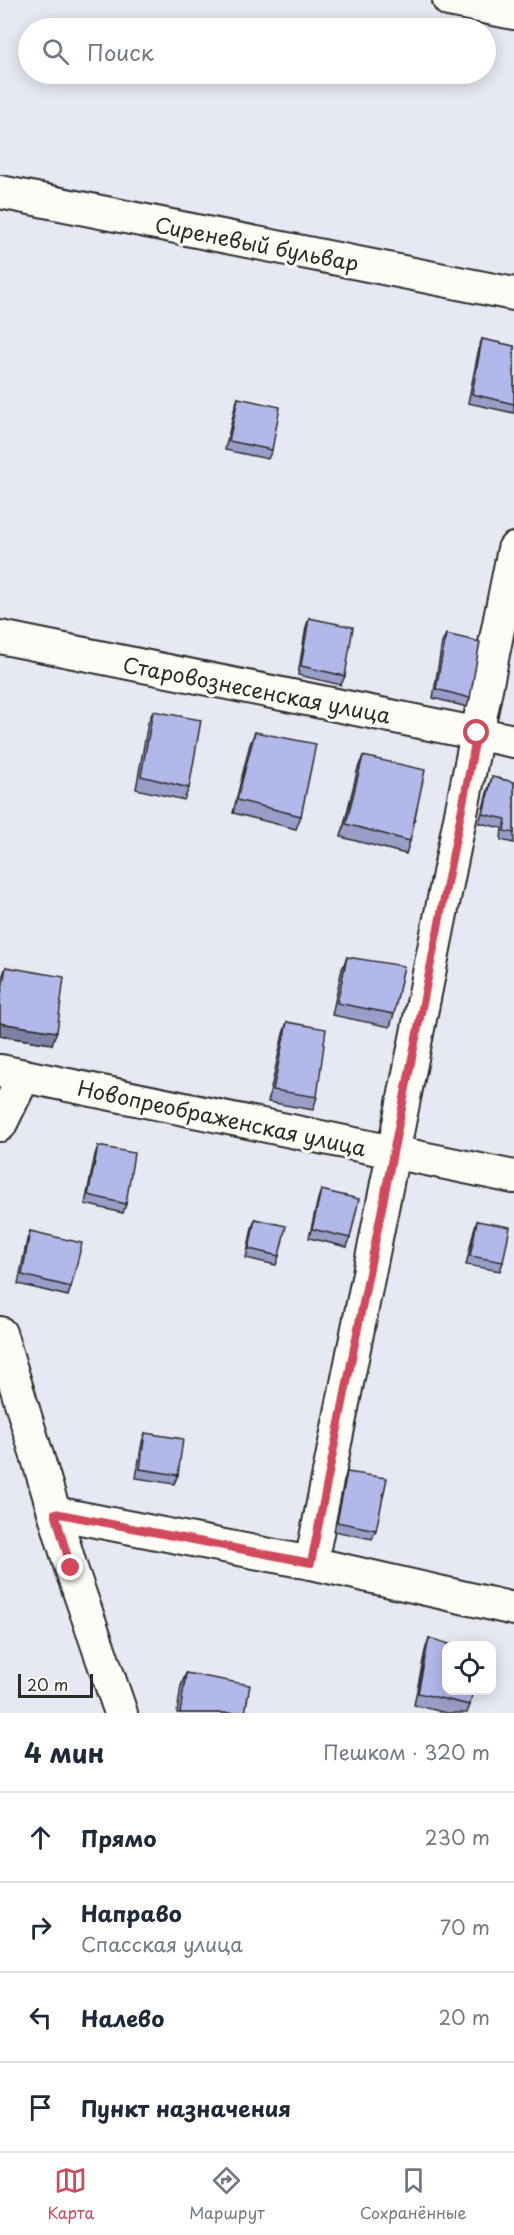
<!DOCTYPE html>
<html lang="ru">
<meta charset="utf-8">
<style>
body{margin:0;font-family:"Playpen Sans",sans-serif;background:#f6f6f7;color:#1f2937}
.controls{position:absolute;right:18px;bottom:18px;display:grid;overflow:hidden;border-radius:12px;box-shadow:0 3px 15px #0003}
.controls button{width:54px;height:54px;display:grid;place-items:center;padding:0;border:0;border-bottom:2px solid #e0e1e3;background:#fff;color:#1f2937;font:30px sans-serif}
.scale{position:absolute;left:18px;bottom:15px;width:75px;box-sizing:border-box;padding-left:6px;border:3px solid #2b2b2b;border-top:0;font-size:16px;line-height:21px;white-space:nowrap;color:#2b2b2b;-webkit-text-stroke:4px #fdfcf7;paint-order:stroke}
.stop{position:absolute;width:18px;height:18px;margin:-14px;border:4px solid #d1495b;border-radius:50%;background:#fff}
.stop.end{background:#d1495b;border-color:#fff;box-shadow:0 2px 6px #0008}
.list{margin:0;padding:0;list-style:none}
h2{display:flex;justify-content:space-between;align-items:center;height:78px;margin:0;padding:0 24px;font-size:26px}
h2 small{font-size:20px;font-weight:400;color:#747a83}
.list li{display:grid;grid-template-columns:39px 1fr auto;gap:18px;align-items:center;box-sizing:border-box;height:90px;padding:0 24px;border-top:2px solid #e0e1e3}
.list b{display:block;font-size:22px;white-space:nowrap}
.list p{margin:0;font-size:20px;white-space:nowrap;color:#747a83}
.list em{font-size:20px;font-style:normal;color:#747a83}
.icon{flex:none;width:33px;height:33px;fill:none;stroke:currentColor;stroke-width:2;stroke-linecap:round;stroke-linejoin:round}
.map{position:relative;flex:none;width:514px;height:1713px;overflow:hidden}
.search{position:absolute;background:#fff;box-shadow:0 3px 15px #0003;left:18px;right:18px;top:18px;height:66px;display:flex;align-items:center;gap:15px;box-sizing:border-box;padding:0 21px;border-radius:33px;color:#747a83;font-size:22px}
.sheet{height:438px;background:#fff}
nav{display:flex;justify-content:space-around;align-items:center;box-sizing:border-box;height:84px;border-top:2px solid #e0e1e3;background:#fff;font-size:16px;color:#747a83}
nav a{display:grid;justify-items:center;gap:3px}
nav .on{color:#d1495b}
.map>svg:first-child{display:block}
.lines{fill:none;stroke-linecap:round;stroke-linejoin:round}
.minor-casing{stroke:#2b2b2b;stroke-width:36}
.minor{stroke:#fdfcf7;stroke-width:32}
.wall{fill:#999ec8;stroke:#2b2b2b;stroke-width:1.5}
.shaded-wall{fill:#7d81a3;stroke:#2b2b2b;stroke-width:1.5}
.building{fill:#b2b8e9;stroke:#2b2b2b;stroke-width:1.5}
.route{stroke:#d1495b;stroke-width:8}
.labels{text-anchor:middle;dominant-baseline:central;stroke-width:6;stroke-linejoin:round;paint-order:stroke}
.street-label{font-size:21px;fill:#2b2b2b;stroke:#fdfcf7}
</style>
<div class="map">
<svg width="514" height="1713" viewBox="0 0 514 1713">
<rect width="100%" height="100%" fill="#e6e8f3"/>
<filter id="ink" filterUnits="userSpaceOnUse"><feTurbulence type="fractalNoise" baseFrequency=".0167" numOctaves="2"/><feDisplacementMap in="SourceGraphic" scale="12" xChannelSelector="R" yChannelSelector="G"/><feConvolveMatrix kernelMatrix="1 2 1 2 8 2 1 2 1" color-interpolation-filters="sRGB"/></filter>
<g filter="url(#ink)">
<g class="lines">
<defs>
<g id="minor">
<path d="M449 0 514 13"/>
<path d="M0 192 514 294"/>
<path d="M0 637 514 741"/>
<path d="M0 1071 514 1177"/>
<path d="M0 1125 24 1076"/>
<path d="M0 1333 71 1568 121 1713"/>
<path d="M55 1513 311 1563 514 1609"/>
<path d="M311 1563 514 549"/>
</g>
</defs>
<use href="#minor" class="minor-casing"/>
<use href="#minor" class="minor"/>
</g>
<g class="wall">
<path d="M482 339 514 346V413L468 403 479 348Z"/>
<path d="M238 398 272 450 268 459 225 450 235 407Z"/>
<path d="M309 618 345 676 341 685 298 675 306 627Z"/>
<path d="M446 634 470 698 467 707 433 698 442 643Z"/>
<path d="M153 711 189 788 184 800 136 789 148 723Z"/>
<path d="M255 732 301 816 296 829 233 813 250 744Z"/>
<path d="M363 756 410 841 406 854 341 837 358 768Z"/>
<path d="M492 777 514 782V843L501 840 502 828 479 823 489 786Z"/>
<path d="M347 957 394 1014 390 1027 332 1015 342 969Z"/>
<path d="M6 967 52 1044 0 1036V987L1 980Z"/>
<path d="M287 1022 317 1097 313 1110 268 1102 283 1034Z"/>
<path d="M98 1146 126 1204 123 1213 85 1204 95 1155Z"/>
<path d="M321 1190 350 1238 347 1247 309 1238 318 1199Z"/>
<path d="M255 1219 279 1256 276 1265 246 1258 252 1228Z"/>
<path d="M477 1221 503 1262 500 1271 466 1265 474 1230Z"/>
<path d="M30 1231 71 1287 68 1296 18 1284 27 1240Z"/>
<path d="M145 1433 178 1475 174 1484 136 1478 142 1442Z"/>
<path d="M347 1472 376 1530 372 1539 334 1531 344 1481Z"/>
<path d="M429 1638 470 1705 467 1713H447L414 1705 425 1651Z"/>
<path d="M186 1673 245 1713H177L181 1686Z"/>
</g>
<path class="shaded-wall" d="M0 1023 57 1032 52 1044 0 1036Z"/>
<g class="building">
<path d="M482 339 514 346V404L472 394Z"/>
<path d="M238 398 280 407 272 450 229 441Z"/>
<path d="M309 618 353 627 345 676 301 666Z"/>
<path d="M446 634 480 642 470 698 436 689Z"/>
<path d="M153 711 201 720 189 788 141 776Z"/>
<path d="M255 732 316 744 301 816 237 800Z"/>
<path d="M363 756 425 770 410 841 346 824Z"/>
<path d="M492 777 514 782V833L504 831 506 819 483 814Z"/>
<path d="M347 957 404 966 394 1014 337 1003Z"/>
<path d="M6 967 64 977 57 1032 0 1023V1000Z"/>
<path d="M287 1022 326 1029 317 1097 273 1090Z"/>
<path d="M98 1146 134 1153 126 1204 88 1195Z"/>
<path d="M321 1190 359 1199 350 1238 312 1229Z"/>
<path d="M255 1219 286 1226 279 1256 249 1249Z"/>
<path d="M477 1221 510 1227 503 1262 470 1256Z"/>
<path d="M30 1231 82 1243 71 1287 22 1275Z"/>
<path d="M145 1433 183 1439 178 1475 140 1469Z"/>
<path d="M347 1472 387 1478 376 1530 337 1522Z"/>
<path d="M429 1638 456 1646H447V1690H473L470 1705 418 1693Z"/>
<path d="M186 1673 250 1685 245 1713H180Z"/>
</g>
</g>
<g class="lines" filter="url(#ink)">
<path class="route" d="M71 1568 55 1513 311 1563 477 733"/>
</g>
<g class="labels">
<g class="street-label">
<text transform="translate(257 243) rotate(11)">Сиреневый бульвар</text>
<text transform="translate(257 689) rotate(11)">Старовознесенская улица</text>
<text transform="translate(222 1117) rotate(12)">Новопреображенская улица</text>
</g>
</g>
</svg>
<div class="controls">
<button><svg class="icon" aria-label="locate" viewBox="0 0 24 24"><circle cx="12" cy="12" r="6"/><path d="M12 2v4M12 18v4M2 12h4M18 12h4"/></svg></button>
</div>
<div class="scale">20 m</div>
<div class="stop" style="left:477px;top:733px"></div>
<div class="stop end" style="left:71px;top:1568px"></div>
<div class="search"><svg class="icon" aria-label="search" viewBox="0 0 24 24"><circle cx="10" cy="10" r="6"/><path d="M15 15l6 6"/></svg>Поиск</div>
</div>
<section class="sheet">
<h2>4 мин<small>Пешком · 320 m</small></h2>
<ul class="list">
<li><svg class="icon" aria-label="ahead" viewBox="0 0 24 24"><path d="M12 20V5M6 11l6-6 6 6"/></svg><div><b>Прямо</b></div><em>230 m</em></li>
<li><svg class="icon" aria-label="right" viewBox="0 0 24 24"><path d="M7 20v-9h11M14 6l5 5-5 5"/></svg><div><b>Направо</b><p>Спасская улица</p></div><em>70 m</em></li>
<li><svg class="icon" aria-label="left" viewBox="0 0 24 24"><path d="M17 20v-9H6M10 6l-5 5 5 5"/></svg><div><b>Налево</b></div><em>20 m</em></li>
<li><svg class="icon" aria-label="arrive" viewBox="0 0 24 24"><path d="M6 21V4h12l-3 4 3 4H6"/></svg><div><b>Пункт назначения</b></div></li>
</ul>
</section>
<nav>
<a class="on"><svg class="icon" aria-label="map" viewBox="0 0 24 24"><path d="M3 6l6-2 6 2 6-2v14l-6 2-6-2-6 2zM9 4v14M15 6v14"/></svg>Карта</a>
<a><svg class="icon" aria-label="directions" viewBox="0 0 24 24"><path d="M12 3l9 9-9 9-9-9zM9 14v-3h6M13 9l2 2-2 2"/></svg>Маршрут</a>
<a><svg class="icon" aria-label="saved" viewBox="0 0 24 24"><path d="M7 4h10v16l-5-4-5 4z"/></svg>Сохранённые</a>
</nav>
